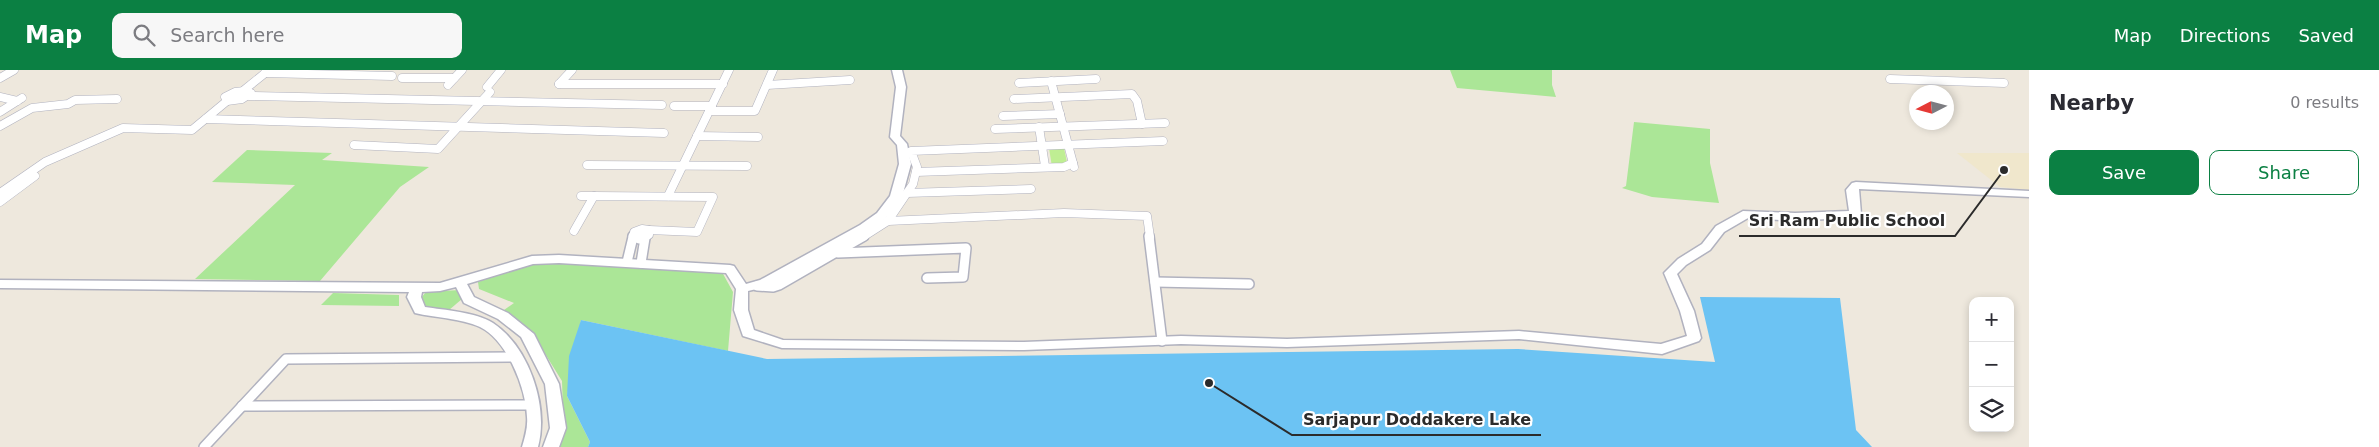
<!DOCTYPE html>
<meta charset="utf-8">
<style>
body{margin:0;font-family:"DejaVu Sans",sans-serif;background:#f7f7f7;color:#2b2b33}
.controls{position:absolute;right:15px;bottom:15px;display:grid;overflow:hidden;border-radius:10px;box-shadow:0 2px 8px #0003}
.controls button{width:45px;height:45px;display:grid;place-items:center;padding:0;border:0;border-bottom:1px solid #e1e1e2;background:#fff;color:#2b2b33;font:25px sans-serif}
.compass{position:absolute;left:1909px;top:15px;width:45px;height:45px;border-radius:50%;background:#fff;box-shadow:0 2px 8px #0003;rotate:264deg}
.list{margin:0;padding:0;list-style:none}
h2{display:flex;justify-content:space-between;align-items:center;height:65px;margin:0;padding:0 20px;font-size:21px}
h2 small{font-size:16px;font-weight:400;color:#7c7c81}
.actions{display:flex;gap:10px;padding:15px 20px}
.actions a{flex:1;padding:11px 0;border:1px solid #0b8043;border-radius:10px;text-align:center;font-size:18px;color:#0b8043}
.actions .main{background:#0b8043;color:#fff}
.icon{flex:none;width:28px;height:28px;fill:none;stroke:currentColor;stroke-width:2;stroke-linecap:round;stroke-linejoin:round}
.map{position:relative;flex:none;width:2029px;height:377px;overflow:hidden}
header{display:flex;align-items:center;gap:30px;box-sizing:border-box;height:70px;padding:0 25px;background:#0b8043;color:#fff}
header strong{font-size:24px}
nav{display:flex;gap:28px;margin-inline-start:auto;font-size:18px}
.search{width:350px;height:45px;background:#f7f7f7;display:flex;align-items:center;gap:12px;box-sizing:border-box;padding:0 18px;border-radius:10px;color:#7c7c81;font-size:19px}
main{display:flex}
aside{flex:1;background:#fff}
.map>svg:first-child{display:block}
.education{fill:#f0e7cc}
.green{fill:#abe697}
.pitch{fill:#bfee93}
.water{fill:#6cc3f3}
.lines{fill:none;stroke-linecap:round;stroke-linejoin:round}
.street-far1-casing{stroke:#b1b2bf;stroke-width:9}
.street-casing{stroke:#b1b2bf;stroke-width:12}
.secondary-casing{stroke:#b1b2bf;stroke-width:3}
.street-far1{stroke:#fff;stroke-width:8}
.street{stroke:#fff;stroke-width:9}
.secondary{fill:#fff;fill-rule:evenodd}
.leader{fill:none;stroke:#2b2b2b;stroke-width:2}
.callout-dot{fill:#2b2b2b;stroke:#fff;stroke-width:2}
.callout-label{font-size:16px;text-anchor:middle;font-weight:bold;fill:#2b2b2b;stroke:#fff;stroke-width:4.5;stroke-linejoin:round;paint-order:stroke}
</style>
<header>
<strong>Map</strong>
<div class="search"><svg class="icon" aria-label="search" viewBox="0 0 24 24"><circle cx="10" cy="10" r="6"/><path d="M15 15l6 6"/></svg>Search here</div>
<nav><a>Map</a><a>Directions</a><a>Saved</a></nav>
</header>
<main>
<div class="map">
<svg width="2029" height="377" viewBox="0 0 2029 377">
<rect width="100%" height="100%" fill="#eee8dd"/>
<path class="education" d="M1957 83H2029V120L2000 117Z"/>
<g class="green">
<path d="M1372 0H1552V15L1556 27 1457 18 1450 0Z"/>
<path d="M1634 52 1710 59V93L1719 133 1652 127 1622 118 1626 116Z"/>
<path d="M247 80 332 83 322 90 429 97 400 117 320 211 195 209 295 115 212 112Z"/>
<path d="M543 192 722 202 733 222 728 281 581 250 567 326 590 372 588 377H559L563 341 562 311 534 266 504 240 514 233 479 219 478 212 523 196Z"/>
<path d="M460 220 462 229 449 240 425 238 421 228 426 222Z"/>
<path d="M333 223 399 225V236L321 235Z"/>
</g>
<path class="pitch" d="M1049 78H1064L1068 97H1052Z"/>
<path class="water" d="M1700 227 1840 228 1856 360 1872 377H588L590 372 567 326 569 286 581 250 767 289 1518 279 1715 292Z"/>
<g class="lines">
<defs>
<g id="street-far1">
<path d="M265 3 392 6"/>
<path d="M0 8 14 0"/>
<path d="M402 8H454"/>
<path d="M1890 9 2004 13"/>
<path d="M1051 11 1074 97"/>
<path d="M1019 13 1096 9"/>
<path d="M559 14H723"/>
<path d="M559 14 572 0"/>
<path d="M448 15 462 0"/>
<path d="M767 15 850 10"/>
<path d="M487 17 501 0"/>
<path d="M244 20 269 0"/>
<path d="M245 21 251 23 242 29 227 31 225 27 235 22Z"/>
<path d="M249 26 662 35"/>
<path d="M0 27 17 31"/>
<path d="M1014 29 1132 24 1137 31 1142 54"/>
<path d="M674 36H712"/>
<path d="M709 41H755L773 0"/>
<path d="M0 42 22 28"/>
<path d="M1003 46 1060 44"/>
<path d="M206 49 664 63"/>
<path d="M0 56 32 38 68 34 75 30 117 29"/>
<path d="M1039 57 1045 96"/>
<path d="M995 59 1165 53"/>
<path d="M697 66 758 67"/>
<path d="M354 75 438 79 490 22"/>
<path d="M587 95 747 96"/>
<path d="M916 102 1064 97 1073 93"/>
<path d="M0 123 45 92 123 58 192 60 227 31"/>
<path d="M907 123 1031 119"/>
<path d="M581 126H594"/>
<path d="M668 126 729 0"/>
<path d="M0 132 35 106"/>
<path d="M888 151 913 114 917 97 911 81 1163 71"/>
<path d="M574 161 594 126 713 127 697 162 649 160"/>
<path d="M634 167V162L642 159 649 160V165L643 167"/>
<path d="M863 167 888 151 1064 143 1147 146 1150 167"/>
</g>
<g id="street">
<path d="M633 166 639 169 646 166"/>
<path d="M1149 166 1162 271"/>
<path d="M838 183 966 178 963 207 927 208"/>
<path d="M627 192 633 167"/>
<path d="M641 193 645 168"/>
<path d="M1155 212 1249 214"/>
<path d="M757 216 773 217 779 215 864 166"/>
<path d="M242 336 533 335"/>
<path d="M204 377 286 289 514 287"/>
</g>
<path id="secondary" d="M892 0H902L906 17 900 66 907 74 911 94 902 127 885 149 868 161 770 216 748 221V240L754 260 783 270 1024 272 1181 266 1287 269 1519 261 1661 274 1687 266 1680 241 1664 203 1678 189 1702 174 1716 156 1743 141 1795 143 1849 141 1846 120 1852 113 1856 112 2029 121V127L1859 119 1861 144 1859 147 1795 151 1748 148 1724 162 1710 180 1686 195 1677 204 1694 241 1701 268 1699 271 1662 284 1519 269 1287 277 1181 274 1024 280 782 278 743 266 734 240 736 219 726 203 559 193 533 194 467 214 474 227 508 243 534 264 559 314 566 358 559 377H543L550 358 545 314 521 267 498 249 464 233 456 217 440 221 422 222 421 227 425 237C444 240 476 242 493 253 529 277 549 336 538 377H522C525 367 528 357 527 347 526 318 507 270 480 257 460 248 436 248 415 243L407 227 409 222 0 218V210L440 213 532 186 559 185 730 195 734 196 746 214 760 210 860 155 877 143 890 126 899 94 897 75 890 67 896 17Z"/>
</defs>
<use href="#street-far1" class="street-far1-casing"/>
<use href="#street" class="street-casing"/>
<use href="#secondary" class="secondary-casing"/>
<use href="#street-far1" class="street-far1"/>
<use href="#street" class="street"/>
<use href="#secondary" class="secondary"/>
</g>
<path class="leader" d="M2004 100L1955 166H1739M1209 313L1292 365H1541"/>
<g class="callout-dot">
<circle cx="2004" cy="100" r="5"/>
<circle cx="1209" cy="313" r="5"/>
</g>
<g class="callout-label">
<text x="1847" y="156">Sri Ram Public School</text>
<text x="1417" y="355">Sarjapur Doddakere Lake</text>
</g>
</svg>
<div class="controls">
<button>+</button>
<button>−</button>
<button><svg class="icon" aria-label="layers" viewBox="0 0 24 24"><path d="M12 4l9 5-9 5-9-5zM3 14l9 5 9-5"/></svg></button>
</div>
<svg class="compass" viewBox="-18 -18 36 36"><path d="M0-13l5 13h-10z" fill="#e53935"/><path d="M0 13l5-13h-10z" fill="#7c7c81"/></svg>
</div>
<aside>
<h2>Nearby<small>0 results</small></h2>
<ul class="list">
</ul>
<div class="actions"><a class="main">Save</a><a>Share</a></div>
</aside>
</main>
